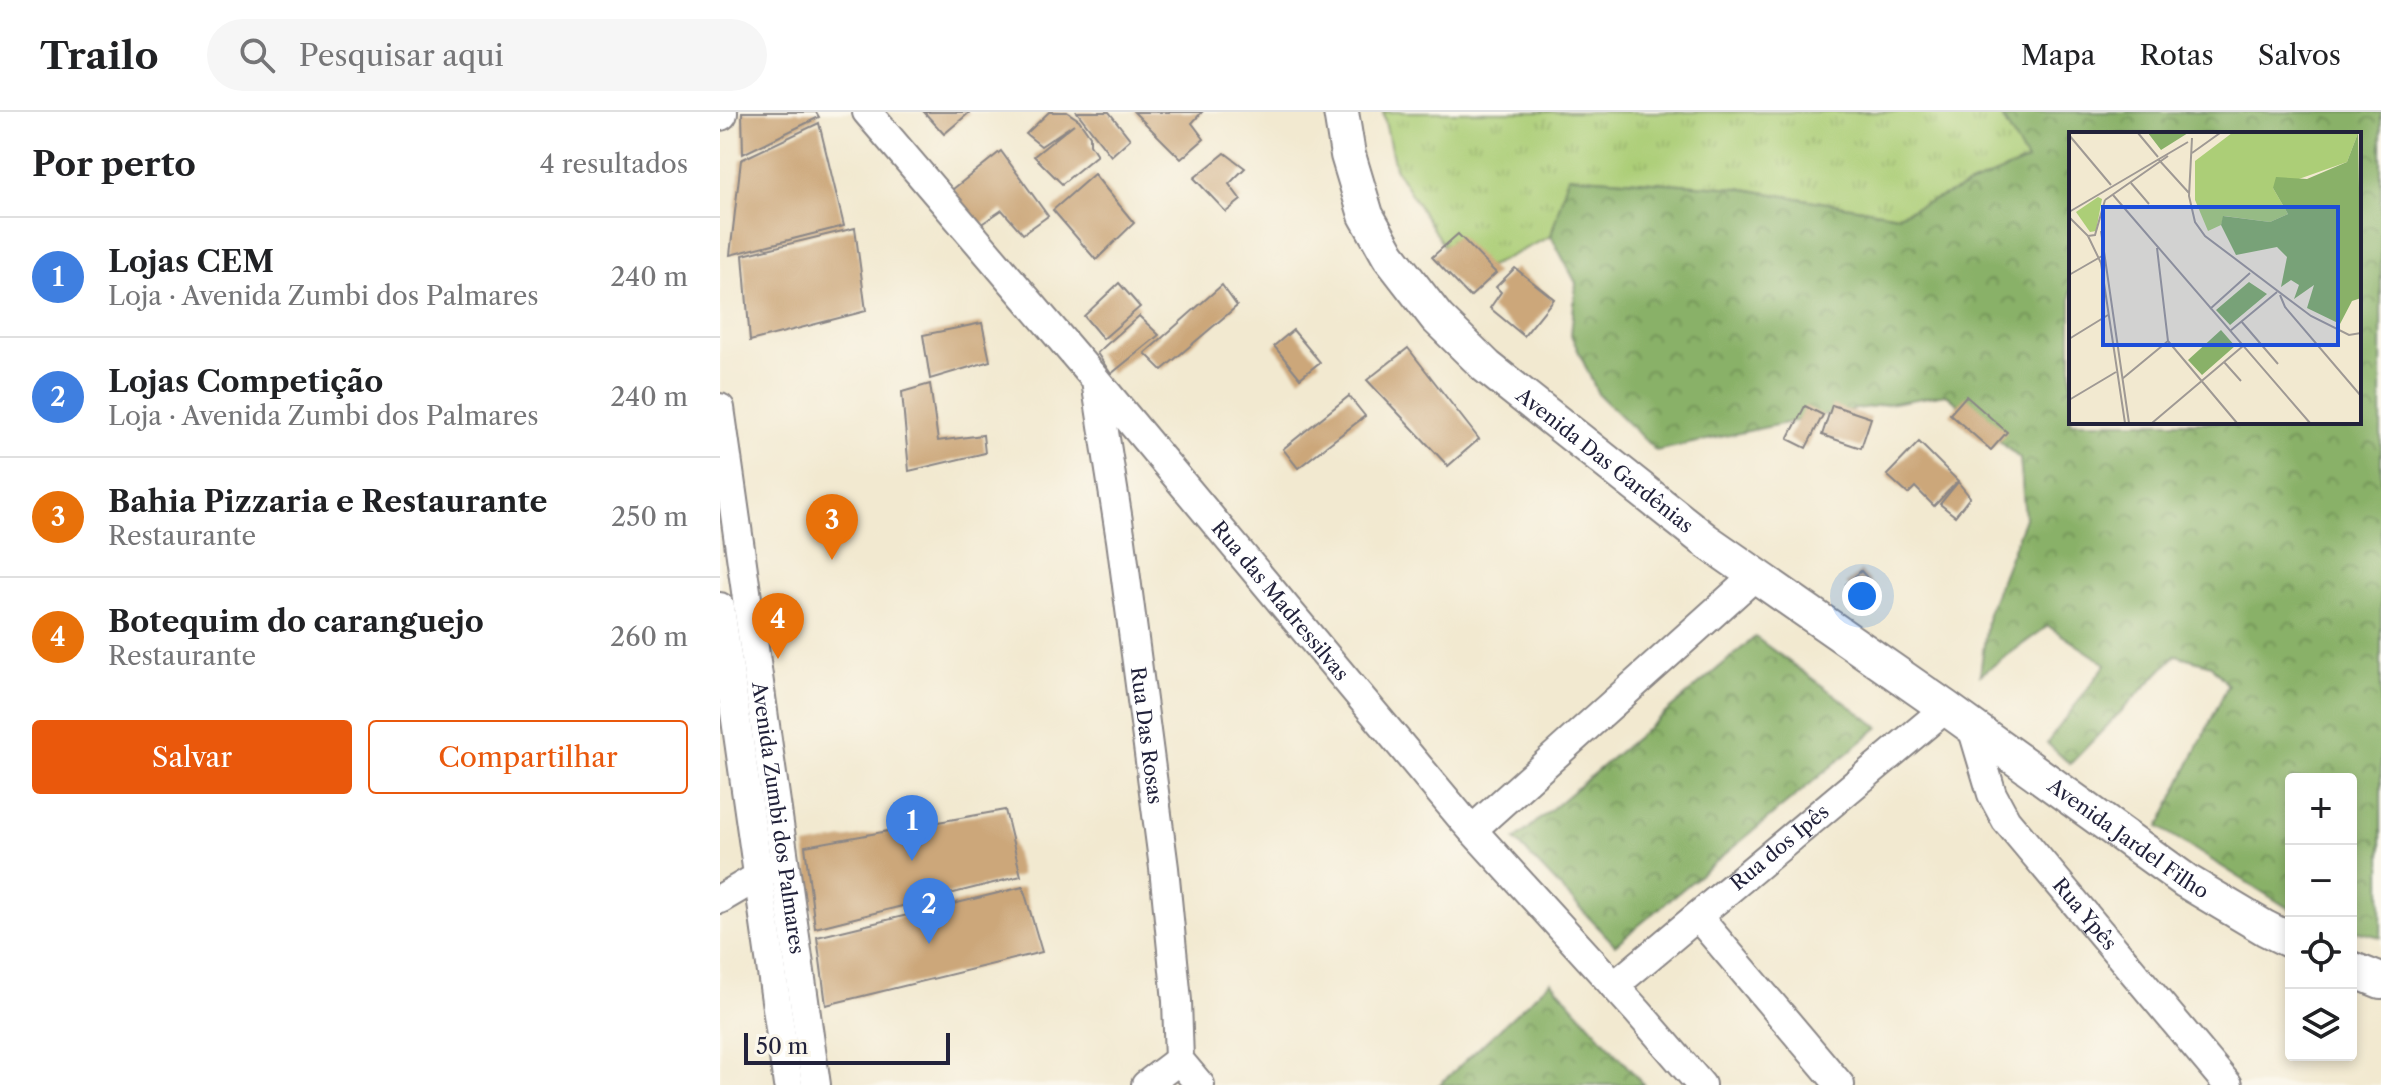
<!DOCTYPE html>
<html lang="pt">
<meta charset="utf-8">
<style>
body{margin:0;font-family:"Libre Caslon Text",serif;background:#f6f6f6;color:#202124}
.controls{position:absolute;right:24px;bottom:24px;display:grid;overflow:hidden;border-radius:8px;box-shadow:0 4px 12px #0003}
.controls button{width:72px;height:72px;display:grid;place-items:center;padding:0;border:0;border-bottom:2px solid #e0e0e0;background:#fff;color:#202124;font:40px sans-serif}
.scale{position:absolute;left:24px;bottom:20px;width:206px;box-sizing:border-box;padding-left:8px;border:4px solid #22223b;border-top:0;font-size:22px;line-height:28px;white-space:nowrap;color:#22223b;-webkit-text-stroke:6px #fbf7ec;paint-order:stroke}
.you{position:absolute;left:1142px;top:484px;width:28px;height:28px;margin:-20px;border:6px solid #fff;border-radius:50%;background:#1a73e8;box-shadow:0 0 0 12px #1a73e833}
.badge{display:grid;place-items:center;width:52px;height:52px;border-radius:50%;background:#ea580c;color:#fff;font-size:26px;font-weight:700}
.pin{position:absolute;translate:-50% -66px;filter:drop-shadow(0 2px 4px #0008)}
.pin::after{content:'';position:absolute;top:42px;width:28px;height:24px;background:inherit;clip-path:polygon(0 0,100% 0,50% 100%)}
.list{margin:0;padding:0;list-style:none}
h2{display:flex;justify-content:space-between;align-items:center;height:104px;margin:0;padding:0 32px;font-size:34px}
h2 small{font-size:26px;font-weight:400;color:#757577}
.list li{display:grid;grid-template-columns:52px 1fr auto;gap:24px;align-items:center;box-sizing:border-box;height:120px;padding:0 32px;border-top:2px solid #e0e0e0}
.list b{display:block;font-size:30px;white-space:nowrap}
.list p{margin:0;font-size:26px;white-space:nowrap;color:#757577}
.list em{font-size:26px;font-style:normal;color:#757577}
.actions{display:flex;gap:16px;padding:24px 32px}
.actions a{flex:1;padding:18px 0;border:2px solid #ea580c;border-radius:8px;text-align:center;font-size:28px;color:#ea580c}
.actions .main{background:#ea580c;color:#fff}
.icon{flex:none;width:44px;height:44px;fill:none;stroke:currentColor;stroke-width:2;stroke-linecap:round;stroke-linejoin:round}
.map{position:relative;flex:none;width:1661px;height:973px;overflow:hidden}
header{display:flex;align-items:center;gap:48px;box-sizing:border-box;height:112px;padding:0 40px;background:#fff;border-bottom:2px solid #e0e0e0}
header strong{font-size:38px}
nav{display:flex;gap:44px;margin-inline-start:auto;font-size:28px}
.search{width:560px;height:72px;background:#f6f6f6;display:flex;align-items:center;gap:20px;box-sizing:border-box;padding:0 28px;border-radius:44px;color:#757577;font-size:30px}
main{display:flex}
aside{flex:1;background:#fff}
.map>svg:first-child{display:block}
.grass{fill:url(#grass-tufts);stroke:#677859;stroke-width:2}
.forest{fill:url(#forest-crowns);stroke:#566a52;stroke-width:2;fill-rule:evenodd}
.building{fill:#cca77a}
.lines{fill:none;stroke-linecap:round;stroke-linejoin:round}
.minor-casing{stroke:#8a8686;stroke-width:32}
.major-casing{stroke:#8a8686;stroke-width:38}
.minor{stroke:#fff;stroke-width:28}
.major{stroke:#fff;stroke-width:34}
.labels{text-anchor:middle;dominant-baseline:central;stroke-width:8;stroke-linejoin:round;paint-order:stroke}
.street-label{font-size:20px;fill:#22223b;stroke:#fbf7ec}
.inset-road{fill:none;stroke:#9f9994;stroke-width:2}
.view{fill:#1d4ed8;fill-opacity:0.15;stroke:#1d4ed8;stroke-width:4}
.inset-edge{fill:none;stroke:#22223b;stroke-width:4}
</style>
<header>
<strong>Trailo</strong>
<div class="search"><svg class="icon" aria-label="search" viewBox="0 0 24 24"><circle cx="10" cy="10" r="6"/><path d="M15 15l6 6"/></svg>Pesquisar aqui</div>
<nav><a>Mapa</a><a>Rotas</a><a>Salvos</a></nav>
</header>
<main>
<aside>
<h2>Por perto<small>4 resultados</small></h2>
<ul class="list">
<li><span class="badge" style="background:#3f7fe0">1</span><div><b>Lojas CEM</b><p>Loja · Avenida Zumbi dos Palmares</p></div><em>240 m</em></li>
<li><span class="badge" style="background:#3f7fe0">2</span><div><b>Lojas Competição</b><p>Loja · Avenida Zumbi dos Palmares</p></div><em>240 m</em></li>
<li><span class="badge" style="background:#e8710a">3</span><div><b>Bahia Pizzaria e Restaurante</b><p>Restaurante</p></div><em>250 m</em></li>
<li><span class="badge" style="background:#e8710a">4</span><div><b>Botequim do caranguejo</b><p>Restaurante</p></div><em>260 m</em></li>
</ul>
<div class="actions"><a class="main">Salvar</a><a>Compartilhar</a></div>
</aside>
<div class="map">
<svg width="1661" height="973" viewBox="0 0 1661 973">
<defs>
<pattern id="grass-tufts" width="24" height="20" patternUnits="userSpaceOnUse" patternTransform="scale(2)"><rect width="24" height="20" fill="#acce77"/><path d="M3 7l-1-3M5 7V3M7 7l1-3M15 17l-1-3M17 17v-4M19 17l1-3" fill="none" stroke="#94b168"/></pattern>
<pattern id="forest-crowns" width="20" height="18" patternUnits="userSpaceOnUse" patternTransform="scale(2)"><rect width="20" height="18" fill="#89b168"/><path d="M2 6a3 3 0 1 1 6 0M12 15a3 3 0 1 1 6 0" fill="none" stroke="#709057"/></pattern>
</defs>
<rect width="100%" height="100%" fill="#fbf7ec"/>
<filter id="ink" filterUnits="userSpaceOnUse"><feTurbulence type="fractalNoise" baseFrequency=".0125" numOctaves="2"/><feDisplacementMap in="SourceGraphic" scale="16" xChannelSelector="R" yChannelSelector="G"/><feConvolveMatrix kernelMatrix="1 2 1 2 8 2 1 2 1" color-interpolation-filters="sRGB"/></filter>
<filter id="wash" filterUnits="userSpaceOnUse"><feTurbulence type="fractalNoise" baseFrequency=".006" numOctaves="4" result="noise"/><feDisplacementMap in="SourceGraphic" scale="32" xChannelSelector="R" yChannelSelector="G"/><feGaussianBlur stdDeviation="1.8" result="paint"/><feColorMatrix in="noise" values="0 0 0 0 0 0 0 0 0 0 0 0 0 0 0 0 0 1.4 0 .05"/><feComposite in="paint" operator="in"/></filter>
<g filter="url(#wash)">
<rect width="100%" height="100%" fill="#f2e9d0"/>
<path class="grass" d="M663 0H1279L1308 49 1178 103 1018 76 849 64 831 124 744 167 675 56Z"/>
<g class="forest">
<path d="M1279 0H1661V825L1631 818V667H1571V798L1439 715 1508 573 1491 553 1456 543 1350 652 1327 631 1386 552 1328 514 1260 563 1268 501 1305 406 1300 347 1226 282 1108 302 936 339 878 282 851 223 856 171 831 124 848 64 1018 76 1178 103 1307 49ZM1351 22H1639V310H1351Z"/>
<path d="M1035 525 1159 615 895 833 795 728Z"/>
<path d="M831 869 924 973H719Z"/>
</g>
<g id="blocks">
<g class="building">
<path d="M22 0H96L99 5 23 42Z"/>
<path d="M204 0H250L224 22Z"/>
<path d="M329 0H347L359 8 370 24V32L377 43 342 72 314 44 354 12 321 34 306 22Z"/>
<path d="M357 0H389L410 27 391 44Z"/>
<path d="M414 0H482L472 11 484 27 461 47Z"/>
<path d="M99 11 124 114 10 143 21 48Z"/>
<path d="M281 39 328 104 303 122 282 98 260 113 228 81Z"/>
<path d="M505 41 525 56 509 72 521 88 506 100 474 66Z"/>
<path d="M374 62 414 111 376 148 333 98Z"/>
<path d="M135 116 146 199 30 229 23 143Z"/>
<path d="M738 122 776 161 750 185 712 145Z"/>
<path d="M795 156 834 187 804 224 770 196 781 180 776 175Z"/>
<path d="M399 171 420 195 383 227 364 204Z"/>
<path d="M502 173 517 194 442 258 425 241Z"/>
<path d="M419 204 439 223 391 262 377 241Z"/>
<path d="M262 211 270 249 210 267 203 223Z"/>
<path d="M573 218 600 250 580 266 554 234Z"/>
<path d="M688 236 759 327 728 354 647 268Z"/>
<path d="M210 272 218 329 263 323 265 341 189 359 182 280Z"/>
<path d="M629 284 645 304 578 356 563 337Z"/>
<path d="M1246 284 1287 320 1271 338 1230 302Z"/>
<path d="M1112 293 1151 306 1141 336 1102 323Z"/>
<path d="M1085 294 1103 303 1086 336 1068 327Z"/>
<path d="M1199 330 1238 369 1214 394 1195 375 1188 382 1167 363Z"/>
<path d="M1238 370 1250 385 1235 404 1220 392Z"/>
<path d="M1141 459 1158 478 1145 492 1126 472Z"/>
<path d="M285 698 301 764 95 816 85 734Z"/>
<path d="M303 775 322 840 106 893 97 825Z"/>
</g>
</g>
</g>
<g filter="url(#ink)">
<use href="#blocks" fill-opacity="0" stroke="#8a8686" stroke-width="2"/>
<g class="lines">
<defs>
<g id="minor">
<path id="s1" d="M147 0 376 268 744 709 918 900 981 973"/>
<path id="s2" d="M376 269 401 428 444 756 457 889 459 948 480 973"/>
<path id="s3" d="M0 296 96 973"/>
<path d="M0 495 68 973"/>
<path id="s4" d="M1252 615 1272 682 1286 708 1508 973"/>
<path d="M752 718 1036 463"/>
<path d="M0 787 51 757"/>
<path d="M978 805 1120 973"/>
<path id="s5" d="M894 874 1226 596"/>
<path d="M426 973 459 948"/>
</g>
<g id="major">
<path id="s6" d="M621 0 628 43 646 103 669 144 717 206 767 255 985 428 1226 596 1466 769 1545 816 1571 829"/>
<path d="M0 1V0"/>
<path d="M1631 857 1661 869"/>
</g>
</defs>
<use href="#minor" class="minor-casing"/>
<use href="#major" class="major-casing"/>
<use href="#minor" class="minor"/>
<use href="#major" class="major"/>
</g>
</g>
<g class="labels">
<g class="street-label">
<text stroke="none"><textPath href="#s6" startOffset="452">Avenida Das Gardênias</textPath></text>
<text stroke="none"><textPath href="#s1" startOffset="640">Rua das Madressilvas</textPath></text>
<text stroke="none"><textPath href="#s2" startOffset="358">Rua Das Rosas</textPath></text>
<text stroke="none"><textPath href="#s3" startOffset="414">Avenida Zumbi dos Palmares</textPath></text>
<text stroke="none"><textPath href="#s6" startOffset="1098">Avenida Jardel Filho</textPath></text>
<text stroke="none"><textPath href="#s5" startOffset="216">Rua dos Ipês</textPath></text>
<text stroke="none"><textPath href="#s4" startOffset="222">Rua Ypês</textPath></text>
</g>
</g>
<g transform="translate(1349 20)">
<rect width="292" height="292" fill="#f2e9d0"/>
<path d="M163 1H289L278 30 204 56 219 82 201 90 155 84 152 93 139 99 126 68V29Z" fill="#acce77"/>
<path d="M79 1H119L92 18ZM289 1 292 166 283 169 271 192 238 176 245 153 225 167 230 153 222 148 212 155 218 125 208 115 167 123 152 93 154 84 201 90 219 82 204 56 207 45 238 47 278 30ZM180 150 198 162 161 193 147 178ZM152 198 166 214 133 243 119 228Z" fill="#89b168"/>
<path d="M29 65 33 67 27 99 21 100 7 80Z" fill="#acce77"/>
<path class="inset-road" d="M69 1 89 25M0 3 42 53M123 6 120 64 126 90 136 104 242 184 280 203 292 201M123 21 151 1M90 28 120 61M62 51 80 72M44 63 241 291M36 68 99 24M0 80 119 10M0 85 19 104 26 103 36 68M32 99 60 291M19 104 32 131 56 291M88 116 99 209 168 291M0 143 33 124M211 163 216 175 292 264M141 177 181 141M172 189 209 232M161 199 208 160M0 207 39 183M155 230 172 249M53 247 99 209M0 268 47 240M83 291 174 214"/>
<path class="view" d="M34 75H269V213H34Z"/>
<rect width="292" height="292" class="inset-edge"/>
</g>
</svg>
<div class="controls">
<button>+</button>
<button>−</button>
<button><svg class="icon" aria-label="locate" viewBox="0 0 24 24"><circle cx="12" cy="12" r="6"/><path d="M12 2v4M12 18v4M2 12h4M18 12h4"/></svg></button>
<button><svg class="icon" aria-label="layers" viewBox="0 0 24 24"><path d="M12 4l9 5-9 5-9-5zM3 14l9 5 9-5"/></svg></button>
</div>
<div class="scale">50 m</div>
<div class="you"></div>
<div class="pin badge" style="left:192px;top:749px;background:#3f7fe0">1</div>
<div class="pin badge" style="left:209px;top:832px;background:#3f7fe0">2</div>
<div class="pin badge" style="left:112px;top:448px;background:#e8710a">3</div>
<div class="pin badge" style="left:58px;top:547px;background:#e8710a">4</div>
</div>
</main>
